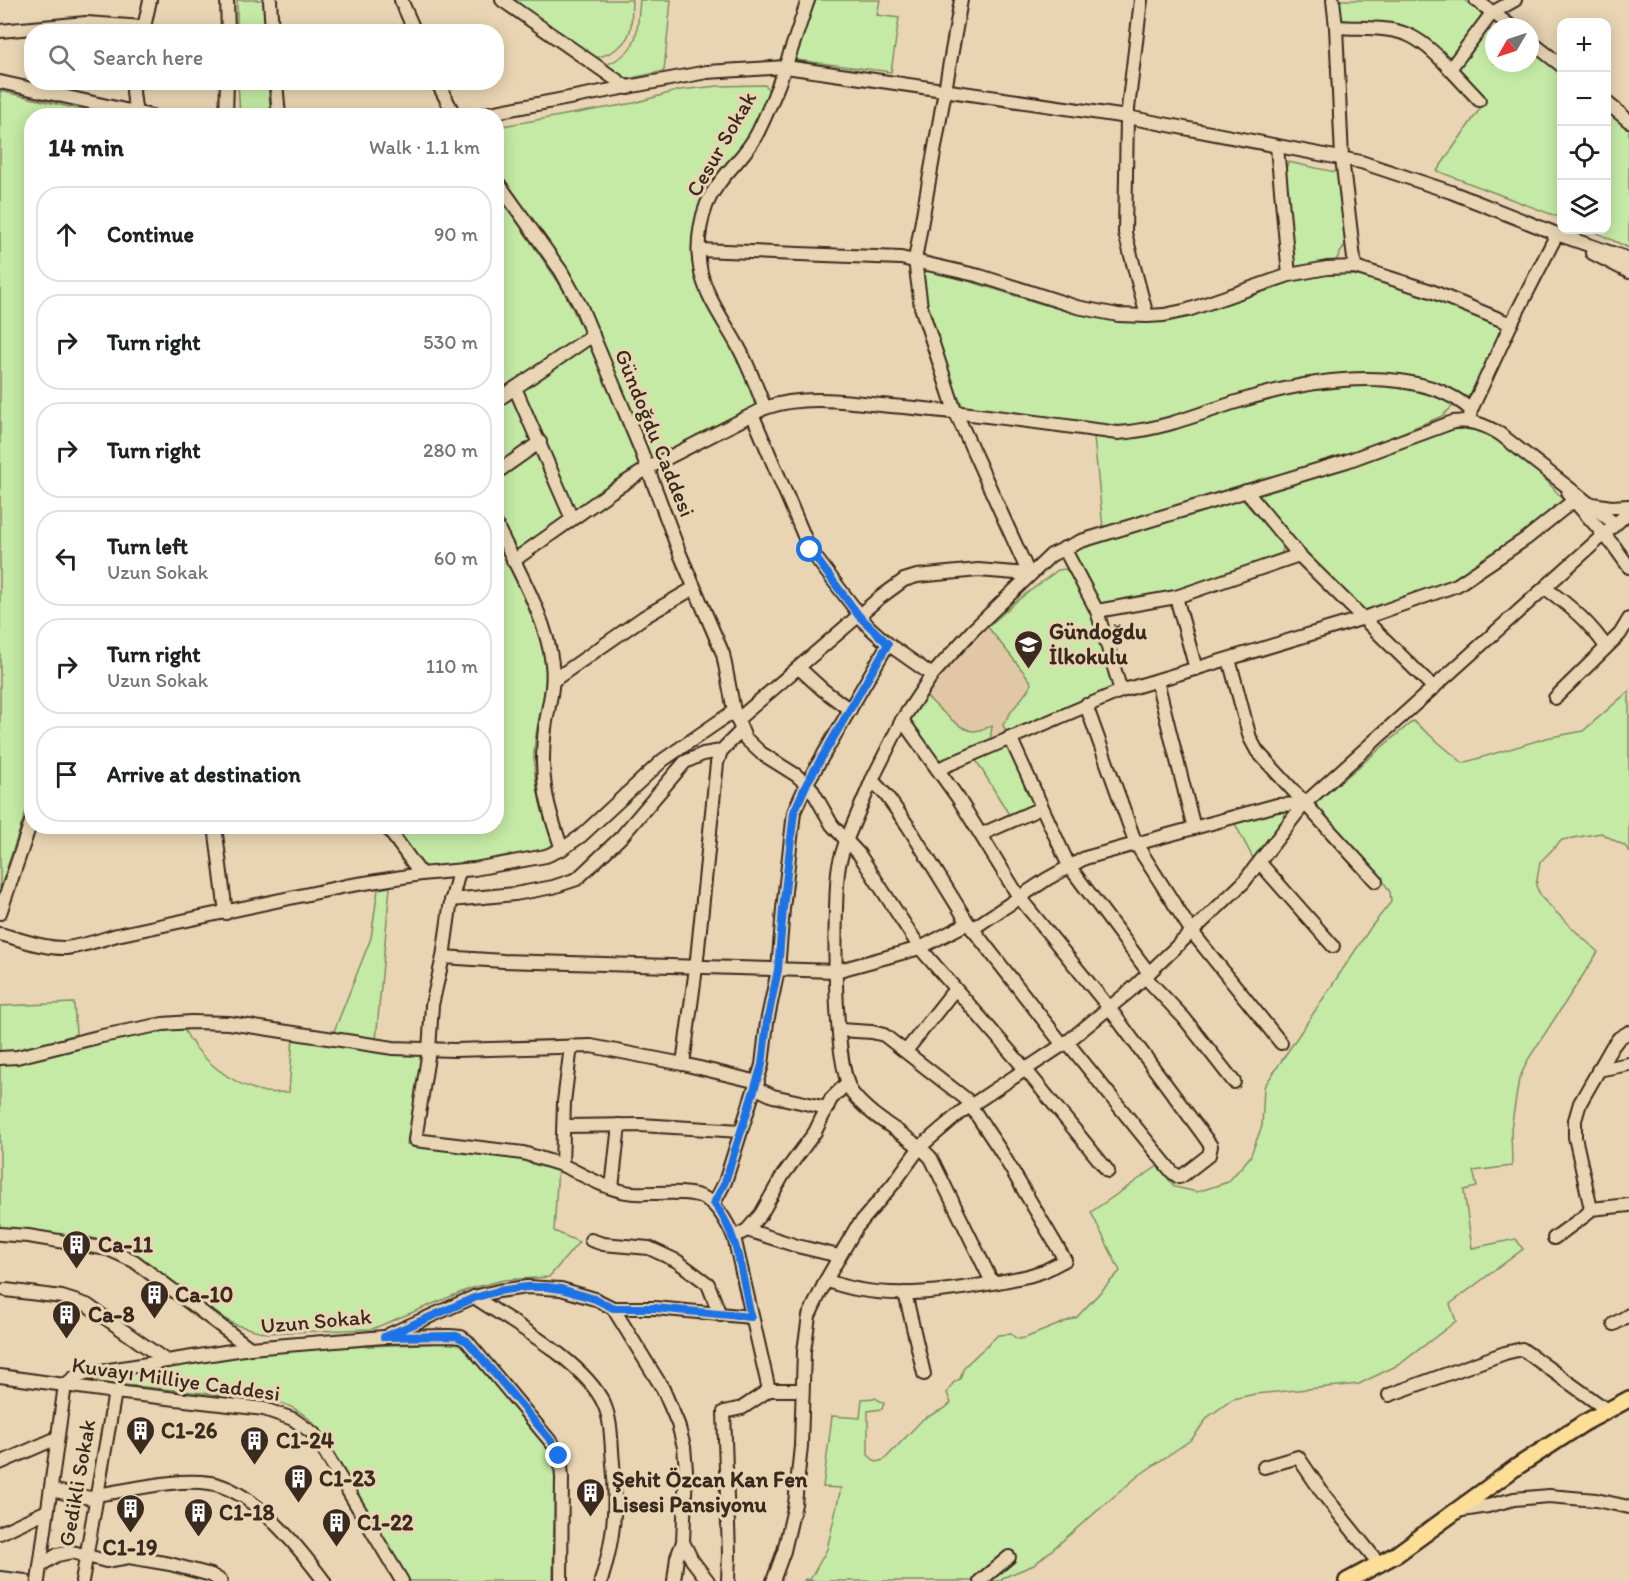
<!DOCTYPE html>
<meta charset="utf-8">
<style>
body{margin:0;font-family:Itim,sans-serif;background:#f6f6f6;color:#202124}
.controls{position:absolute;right:18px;top:18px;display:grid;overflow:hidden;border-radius:12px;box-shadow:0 3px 15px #0003}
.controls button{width:54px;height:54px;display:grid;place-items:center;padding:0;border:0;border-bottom:2px solid #e0e0e0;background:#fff;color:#202124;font:30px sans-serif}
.compass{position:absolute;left:1485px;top:18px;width:54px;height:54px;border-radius:50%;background:#fff;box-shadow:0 3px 15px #0003;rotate:231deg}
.stop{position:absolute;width:18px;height:18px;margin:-14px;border:4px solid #1a73e8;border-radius:50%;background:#fff}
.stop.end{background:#1a73e8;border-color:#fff;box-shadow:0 2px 6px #0008}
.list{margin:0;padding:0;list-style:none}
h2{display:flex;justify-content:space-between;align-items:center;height:78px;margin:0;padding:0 24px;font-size:26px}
h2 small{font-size:20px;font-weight:400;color:#757577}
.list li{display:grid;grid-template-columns:39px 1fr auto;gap:18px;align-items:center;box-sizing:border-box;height:96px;margin:0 12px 12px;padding:0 12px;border:2px solid #e0e0e0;border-radius:24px}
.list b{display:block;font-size:22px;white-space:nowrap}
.list p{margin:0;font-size:20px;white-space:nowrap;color:#757577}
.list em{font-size:20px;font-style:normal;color:#757577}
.icon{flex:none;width:33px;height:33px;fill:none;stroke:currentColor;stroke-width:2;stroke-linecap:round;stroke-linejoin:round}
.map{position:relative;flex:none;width:1629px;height:1581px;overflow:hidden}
.search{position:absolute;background:#fff;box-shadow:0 3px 15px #0003;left:24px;top:24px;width:480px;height:66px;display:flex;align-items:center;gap:15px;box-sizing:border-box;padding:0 21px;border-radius:24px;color:#757577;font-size:22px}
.panel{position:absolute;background:#fff;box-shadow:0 3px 15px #0003;left:24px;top:108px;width:480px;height:726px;border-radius:24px}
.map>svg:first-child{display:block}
.built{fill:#e1c7a5}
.green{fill:#c4eaa5;stroke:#808a62;stroke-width:1.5}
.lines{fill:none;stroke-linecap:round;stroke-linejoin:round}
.minor-casing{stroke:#3b2a1e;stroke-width:16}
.major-casing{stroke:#3b2a1e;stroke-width:20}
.minor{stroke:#e9d5b3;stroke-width:12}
.major{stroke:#fcde96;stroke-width:15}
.route{stroke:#1a73e8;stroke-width:8}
.labels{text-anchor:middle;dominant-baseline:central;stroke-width:6;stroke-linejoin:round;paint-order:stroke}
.street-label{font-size:22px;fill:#3b2a1e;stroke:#e9d5b3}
.poi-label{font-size:22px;font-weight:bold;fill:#3b2a1e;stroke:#e9d5b3;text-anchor:start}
</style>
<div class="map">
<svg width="1629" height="1581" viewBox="0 0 1629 1581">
<rect width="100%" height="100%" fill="#e9d5b3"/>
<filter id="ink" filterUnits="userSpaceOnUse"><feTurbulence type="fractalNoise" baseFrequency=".0167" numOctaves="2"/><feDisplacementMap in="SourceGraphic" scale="12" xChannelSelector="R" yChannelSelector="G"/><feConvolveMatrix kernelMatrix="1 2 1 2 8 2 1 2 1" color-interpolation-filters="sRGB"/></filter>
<g filter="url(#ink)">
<path class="built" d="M1065 569 1114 688 946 760 925 695 956 657 1018 600 1058 570Z"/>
<g class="green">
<path d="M237 0H263L265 31H237Z"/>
<path d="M507 0H632C631 10 633 25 629 34 624 47 607 56 594 58Z"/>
<path d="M640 0H671L664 71 623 80 607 69 606 65C641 50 636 34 640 0Z"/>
<path d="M816 0H880L877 15 899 18 891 72 796 60 797 48Z"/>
<path d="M1338 0H1464L1485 16 1454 56H1447L1389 24 1343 20 1340 16Z"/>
<path d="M1494 29V63H1530V47L1561 72V218L1437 171 1486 100 1457 69C1467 55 1476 32 1494 29Z"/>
<path d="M238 83H268L271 115H240Z"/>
<path d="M765 85 768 88V93C761 111 753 130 742 146 730 163 714 175 705 193 661 288 735 322 755 406L665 454 657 456 650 455 590 313 560 260 498 174 497 127 634 103 680 90 718 86Z"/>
<path d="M0 91 104 115 32 116V793L0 889Z"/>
<path d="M1607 108 1629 127V248L1591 230H1606Z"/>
<path d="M1288 162 1340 173 1345 245 1335 262 1294 268 1285 172Z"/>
<path d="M496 191 563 289 585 335 496 397Z"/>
<path d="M929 270C997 286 1075 323 1145 322 1197 321 1242 292 1292 279 1314 273 1341 272 1364 277 1376 280 1387 285 1399 288 1433 299 1467 312 1501 324L1503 330 1474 392 1464 399 1370 374 1166 421 1119 429 1035 416 964 407C943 381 926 308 922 274Z"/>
<path d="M589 343 640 467 573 511 522 391 524 388Z"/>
<path d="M1383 385C1408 388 1432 390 1453 406L1442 416 1354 453 1103 528 1094 437 1123 438 1298 392 1354 386Z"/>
<path d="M512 399H514L533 439 532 443 497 469V407Z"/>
<path d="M1466 429C1507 435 1540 472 1565 502L1536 528 1455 582 1366 615 1297 545 1257 496 1353 466 1444 430Z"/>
<path d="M537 451 566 518 521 551 512 552 497 517 496 478Z"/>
<path d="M1242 499 1284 546 1280 557 1174 594 1100 606 1071 550Z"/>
<path d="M497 540C513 576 540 624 545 663 549 693 535 723 534 753 533 785 544 817 554 847 515 862 469 867 427 868L422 867 393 827 496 826Z"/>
<path d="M1065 569 1074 576 1095 617 1114 688 1007 734 1003 725C1010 710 1023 699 1031 685L1030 680 988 627 1018 600 1058 570Z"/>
<path d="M1629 691V851L1625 846 1601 833 1562 840 1540 862 1536 886 1542 898 1572 928 1598 952 1529 1058 1519 1079 1511 1129 1512 1166 1473 1171 1477 1187 1464 1190 1472 1248 1516 1239 1523 1249 1450 1304 1456 1321 1400 1364 1359 1384 1255 1394 1233 1399 1208 1417 1192 1439 1138 1476 1034 1565 1002 1578V1581H804L805 1579 810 1580 827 1549 841 1488 823 1487 832 1416 860 1418 862 1399 875 1398 884 1403 882 1409 868 1411V1455L876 1462 884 1460 923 1419 945 1408 951 1403 947 1393 953 1383 960 1379 964 1367 998 1335 1011 1334 1017 1339 1025 1338 1077 1317 1120 1271 1091 1212 1158 1166 1175 1187 1197 1192 1228 1182 1250 1157 1262 1126 1264 1087 1371 927 1391 902 1390 892 1382 879 1312 806 1413 721 1463 763 1546 738 1583 731Z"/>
<path d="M925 695C936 705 958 730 973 731 979 731 986 728 992 726L990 741 946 760 937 759 907 722Z"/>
<path d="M1001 748 1010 749 1035 806 1011 818 976 760Z"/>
<path d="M1278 810 1284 813 1285 817 1254 860 1234 822Z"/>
<path d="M390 887 376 1040 333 1034 371 938 378 889Z"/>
<path d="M74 1003 76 1034 19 1053 0 1054V1006Z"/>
<path d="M183 1028C199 1059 231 1085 265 1092 272 1093 281 1092 289 1092L293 1036 424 1053 407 1144 497 1155 558 1167 554 1231 579 1242 549 1277 503 1280 469 1289 372 1329 266 1333 236 1325 225 1319 135 1254 112 1243 88 1237 0 1229V1064L149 1032Z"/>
<path d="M445 1343 461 1345 550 1452 555 1469 553 1581H403L325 1437C310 1417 295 1405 270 1400L87 1381V1379L295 1349Z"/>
</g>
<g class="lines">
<defs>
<g id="minor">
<path d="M227 0 228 32"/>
<path d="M270 0 272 32"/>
<path d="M401 0 415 32"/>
<path d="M502 0 628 88"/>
<path d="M961 0 915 260 921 307 955 411 1029 574"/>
<path d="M1333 0 1336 27 1342 158 1355 267"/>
<path d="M1476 0 1512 27"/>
<path d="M1336 27C1394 30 1409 23 1450 69L1492 13 1515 0"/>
<path d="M0 31 86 23 144 27"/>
<path d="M143 32 150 0"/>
<path d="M1530 41 1562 66"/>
<path d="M1450 69 1479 100"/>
<path d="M0 82 152 116"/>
<path d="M134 82 133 92 136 116"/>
<path d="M276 82 279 116"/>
<path d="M437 82 455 116"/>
<path d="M1606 102 1629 121"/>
<path d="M226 116 227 82"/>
<path d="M474 116 707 72 786 67 1127 117 1361 162 1451 192 1557 234 1629 259"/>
<path d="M1277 147 1289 275"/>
<path d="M496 180 561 271 581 307 640 448 680 554 723 654 734 711 745 738 761 753 796 775 811 788 832 825 859 854 920 948 1026 1070 1108 1171"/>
<path d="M699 250 901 258 980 276 1077 307 1118 315 1147 316 1125 233 1127 117 1141 0"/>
<path d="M1592 253 1629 272"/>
<path d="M1147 316 1164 315 1188 310 1289 275 1327 268 1355 267 1431 291 1511 324 1557 234"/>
<path d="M496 401 515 388"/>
<path d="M765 408C757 389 750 369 740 350 727 325 708 301 701 273 695 246 700 208 717 186 730 167 748 153 758 132 779 89 793 45 808 0"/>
<path d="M753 416 810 550 868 626 888 644 932 675"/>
<path d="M1470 417 1471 410 1511 324"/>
<path d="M496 473 540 442"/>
<path d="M1246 491 1299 555 1434 688"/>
<path d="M1568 494 1614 546 1629 567"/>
<path d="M1592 504 1611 507 1629 506"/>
<path d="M572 519 515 388 593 335"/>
<path d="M496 524C516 567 547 618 552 664 555 686 548 707 545 728 539 776 546 804 562 849"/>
<path d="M1064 548 1097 611 1121 691"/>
<path d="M513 561 612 491 648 468 765 408C805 394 849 402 891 406 967 412 1043 423 1118 433 1159 430 1194 416 1233 403 1286 386 1344 374 1400 381 1427 385 1451 392 1471 410"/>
<path d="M1545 588C1568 604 1591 624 1606 647"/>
<path d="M1176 597 1196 669"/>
<path d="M1097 611 1176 597 1299 555"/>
<path d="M1229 659 1250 738 1257 751 1376 881"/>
<path d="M799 668 822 689 850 710"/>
<path d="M554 680 644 617 694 588"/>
<path d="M1157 681 1194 828"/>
<path d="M1555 698 1620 634 1629 619"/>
<path d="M1086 705 1136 844 1192 932 1281 1043"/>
<path d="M737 720 878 599 904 580 917 576 978 570 1029 574"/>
<path d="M902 720 958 798 1019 897 1110 1009 1201 1132 1211 1146 1209 1155 1182 1176 1179 1177 1172 1172 1067 1042"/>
<path d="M1010 737 1069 866 1149 973"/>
<path d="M938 769 1121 691 1364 618 1457 585 1527 538 1573 501"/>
<path d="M872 780 886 795 908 826 968 923 1063 1045"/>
<path d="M215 826 226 913"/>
<path d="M386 826 421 874"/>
<path d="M982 834 1041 808"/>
<path d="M1260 863 1333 946"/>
<path d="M459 871 450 907 443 957 432 1005 429 1050 415 1140 523 1153 562 1165"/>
<path d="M451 900 515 894 553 887 577 879 622 836 685 762 703 754 721 751"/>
<path d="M0 913 32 819"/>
<path d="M972 929 1047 879 1085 858 1277 805 1304 804"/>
<path d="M0 934C20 939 45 949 66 948 83 946 100 940 117 935L346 886 421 874 474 869 546 856 562 849 581 836 663 760 734 711"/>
<path d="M443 957 503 961 836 971 920 948 968 923"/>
<path d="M1145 977 1184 1018 1234 1082"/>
<path d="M571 1046 564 1102 562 1165C582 1174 604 1188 626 1192 635 1194 645 1193 654 1193 702 1192 712 1192 734 1237L769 1390"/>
<path d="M906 1051 955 989"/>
<path d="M0 1058 17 1057 102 1036 163 1024 191 1022 229 1023 393 1048 454 1050 591 1046 683 1064 758 1082"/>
<path d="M683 1064 696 968 717 763 721 751 741 731"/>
<path d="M1598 1070 1629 1064"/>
<path d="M756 1088 773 1096 827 1108"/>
<path d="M564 1126 640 1125 741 1131"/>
<path d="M612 1188 619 1125"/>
<path d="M714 1203 725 1182 762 1065 767 1022 778 970 783 909 794 812 807 783 888 644"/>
<path d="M1591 1209 1575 1137V1120L1580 1103 1612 1047 1619 1038 1629 1032"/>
<path d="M747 1230 797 1246 839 1256"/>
<path d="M0 1234 28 1236 108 1249 134 1261 250 1348"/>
<path d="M734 1237 747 1230 761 1214 783 1175 815 1132 831 1099 847 1083"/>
<path d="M1554 1238 1586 1215 1591 1209 1629 1205"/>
<path d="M591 1240 603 1244 649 1248 677 1261 708 1284 720 1315"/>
<path d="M826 1280C884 1305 967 1289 1028 1276L1044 1271 1065 1260 1000 1150 966 1099 884 1035 872 1032 840 1030"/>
<path d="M992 1282 931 1158C909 1134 874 1121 853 1094 832 1066 834 912 838 872 839 861 843 851 846 841L872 780 902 720 932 675 973 630 1051 555 1081 541 1347 461 1453 422C1472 420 1483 424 1500 434L1615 524"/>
<path d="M6 1290 62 1297 87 1305 165 1360"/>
<path d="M905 1293 924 1374"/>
<path d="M474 1297C513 1323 585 1362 604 1404 612 1422 611 1444 613 1463 617 1506 614 1540 601 1581"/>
<path d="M613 1308 663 1389 678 1424 684 1447 686 1470 683 1542 677 1557 674 1581"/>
<path d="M1614 1324 1629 1315"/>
<path d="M390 1334 474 1297 498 1291 527 1287 561 1289 595 1299 613 1308H655L751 1317"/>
<path d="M0 1376 115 1392 264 1409 293 1419 314 1434 402 1581"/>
<path d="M1389 1395 1505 1353 1522 1349 1607 1410"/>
<path d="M0 1463 57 1438"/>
<path d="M1264 1467 1298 1457 1324 1495 1380 1565"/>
<path d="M51 1490 95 1499"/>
<path d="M96 1495C131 1490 176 1478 210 1483 254 1490 299 1548 324 1581"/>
<path d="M1456 1511 1488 1506 1514 1499 1549 1496 1596 1500 1629 1507"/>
<path d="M0 1533 47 1511"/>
<path d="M683 1542 692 1560 708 1581"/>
<path d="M41 1565 57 1555 72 1552 106 1561 129 1557 170 1564 211 1575 221 1581"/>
<path d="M0 1578 25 1581"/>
<path d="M38 1581 65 1385 75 1377 90 1373 250 1348 384 1337 450 1336 461 1337 467 1341 556 1448 561 1465 562 1478 561 1581"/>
<path d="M82 1581 115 1392"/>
<path d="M728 1581 729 1553 724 1412 742 1408 769 1390H802"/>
<path d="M773 1581 784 1551 795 1504 801 1446 804 1351 809 1316 826 1280 856 1228 894 1183 920 1147 961 1112 1067 1042 1131 990 1243 883 1304 804 1629 512"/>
<path d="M980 1581 1009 1557"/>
</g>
<path id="major" d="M1347 1581 1397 1554 1515 1468 1584 1423 1629 1399"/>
</defs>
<use href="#minor" class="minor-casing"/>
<use href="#major" class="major-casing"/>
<use href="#minor" class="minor"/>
<use href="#major" class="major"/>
</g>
</g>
<g class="lines" filter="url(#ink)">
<path class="route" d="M559 1456 552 1442 467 1341 456 1336 384 1337 474 1298 498 1291 527 1287H547L561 1289 595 1299 613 1308H655L751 1317C742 1278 739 1235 714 1203L725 1182 762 1065 767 1022 778 970 783 909 794 812 807 783 888 644 859 616 810 550"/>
</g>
<defs>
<symbol id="school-pin" viewBox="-11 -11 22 30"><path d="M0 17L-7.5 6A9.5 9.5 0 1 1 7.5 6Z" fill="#3b2a1e" stroke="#e9d5b3"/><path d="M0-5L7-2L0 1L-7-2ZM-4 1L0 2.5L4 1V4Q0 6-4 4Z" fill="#fff"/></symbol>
<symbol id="building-pin" viewBox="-11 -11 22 30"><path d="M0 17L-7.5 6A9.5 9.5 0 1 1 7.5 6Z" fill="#3b2a1e" stroke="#e9d5b3"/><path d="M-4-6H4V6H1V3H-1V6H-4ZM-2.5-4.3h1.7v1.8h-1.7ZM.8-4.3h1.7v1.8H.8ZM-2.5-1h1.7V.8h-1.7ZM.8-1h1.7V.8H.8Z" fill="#fff"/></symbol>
</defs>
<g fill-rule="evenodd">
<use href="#school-pin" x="1012" y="628" width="33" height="45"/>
<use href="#building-pin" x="60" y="1228" width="33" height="45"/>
<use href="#building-pin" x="138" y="1278" width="33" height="45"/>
<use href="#building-pin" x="50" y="1298" width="33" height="45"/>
<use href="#building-pin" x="124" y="1414" width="33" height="45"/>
<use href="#building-pin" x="238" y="1424" width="33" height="45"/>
<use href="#building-pin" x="282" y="1462" width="33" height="45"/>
<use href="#building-pin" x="574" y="1476" width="33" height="45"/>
<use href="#building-pin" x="114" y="1492" width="33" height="45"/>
<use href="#building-pin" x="182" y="1496" width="33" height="45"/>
<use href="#building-pin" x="320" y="1506" width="33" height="45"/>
</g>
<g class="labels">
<g class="street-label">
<text transform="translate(721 144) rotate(-60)">Cesur Sokak</text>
<text transform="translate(655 433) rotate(68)">Gündoğdu Caddesi</text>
<text transform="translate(316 1321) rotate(-5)">Uzun Sokak</text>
<text transform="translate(176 1379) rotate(8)">Kuvayı Milliye Caddesi</text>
<text transform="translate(77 1483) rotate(-80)">Gedikli Sokak</text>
</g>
<g class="poi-label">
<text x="1049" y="631">Gündoğdu<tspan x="1049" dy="25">İlkokulu</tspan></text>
<text x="98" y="1244">Ca-11</text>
<text x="175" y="1294">Ca-10</text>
<text x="88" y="1314">Ca-8</text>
<text x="161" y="1430">C1-26</text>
<text x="276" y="1440">C1-24</text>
<text x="319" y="1478">C1-23</text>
<text x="612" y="1479">Şehit Özcan Kan Fen<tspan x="612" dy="25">Lisesi Pansiyonu</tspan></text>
<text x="219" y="1512">C1-18</text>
<text x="357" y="1522">C1-22</text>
<text x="130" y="1547" text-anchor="middle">C1-19</text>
</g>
</g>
</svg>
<div class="controls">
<button>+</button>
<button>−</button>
<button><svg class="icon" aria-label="locate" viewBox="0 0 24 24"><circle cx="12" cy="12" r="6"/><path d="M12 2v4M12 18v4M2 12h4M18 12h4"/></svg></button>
<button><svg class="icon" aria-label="layers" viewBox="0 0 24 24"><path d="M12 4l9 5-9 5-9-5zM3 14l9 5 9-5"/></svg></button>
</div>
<svg class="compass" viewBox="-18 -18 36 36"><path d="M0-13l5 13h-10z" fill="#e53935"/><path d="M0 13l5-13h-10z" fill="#757577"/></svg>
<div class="stop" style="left:810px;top:550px"></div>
<div class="stop end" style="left:559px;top:1456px"></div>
<div class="search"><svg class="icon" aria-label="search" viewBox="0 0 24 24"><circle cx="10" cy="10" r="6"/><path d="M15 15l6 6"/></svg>Search here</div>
<section class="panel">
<h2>14 min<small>Walk · 1.1 km</small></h2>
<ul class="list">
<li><svg class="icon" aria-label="ahead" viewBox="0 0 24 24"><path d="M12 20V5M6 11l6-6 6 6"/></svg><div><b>Continue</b></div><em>90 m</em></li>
<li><svg class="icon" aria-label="right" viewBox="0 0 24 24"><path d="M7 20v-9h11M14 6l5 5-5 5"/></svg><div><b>Turn right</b></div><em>530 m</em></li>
<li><svg class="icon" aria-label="right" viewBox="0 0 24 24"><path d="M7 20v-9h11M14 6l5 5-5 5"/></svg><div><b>Turn right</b></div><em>280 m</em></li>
<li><svg class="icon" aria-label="left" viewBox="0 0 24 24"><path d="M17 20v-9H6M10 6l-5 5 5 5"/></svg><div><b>Turn left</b><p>Uzun Sokak</p></div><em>60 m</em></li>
<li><svg class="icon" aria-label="right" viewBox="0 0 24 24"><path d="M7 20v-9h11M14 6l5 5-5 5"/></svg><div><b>Turn right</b><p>Uzun Sokak</p></div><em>110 m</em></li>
<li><svg class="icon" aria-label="arrive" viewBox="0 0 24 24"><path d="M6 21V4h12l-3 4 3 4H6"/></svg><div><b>Arrive at destination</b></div></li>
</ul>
</section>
</div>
